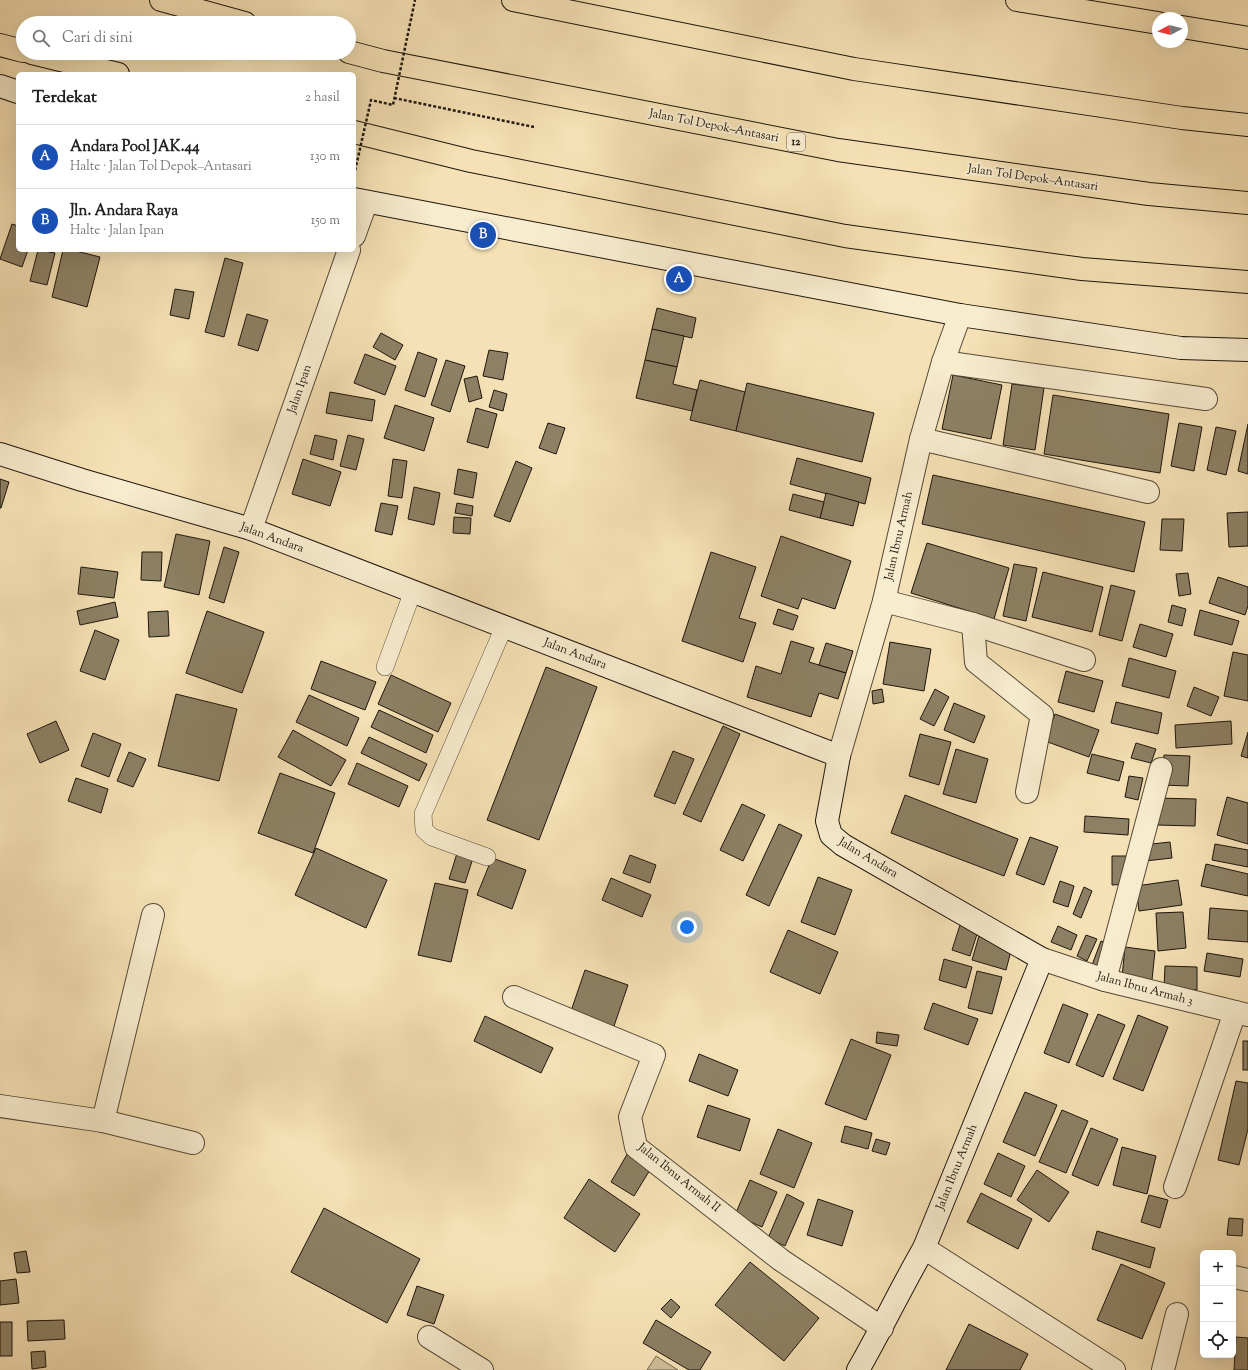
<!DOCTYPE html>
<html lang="id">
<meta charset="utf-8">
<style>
body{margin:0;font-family:"Sorts Mill Goudy",serif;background:#f6f6f6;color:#202124}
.controls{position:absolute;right:12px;bottom:12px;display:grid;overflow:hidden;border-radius:6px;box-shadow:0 4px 16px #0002}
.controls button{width:36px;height:36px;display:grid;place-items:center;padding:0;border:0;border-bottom:1px solid #e0e0e0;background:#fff;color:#202124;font:20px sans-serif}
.compass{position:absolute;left:1152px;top:12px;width:36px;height:36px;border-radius:50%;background:#fff;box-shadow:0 4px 16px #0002;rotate:263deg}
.you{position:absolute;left:687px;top:927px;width:14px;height:14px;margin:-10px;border:3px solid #fff;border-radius:50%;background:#1a73e8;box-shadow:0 0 0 6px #1a73e833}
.badge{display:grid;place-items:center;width:26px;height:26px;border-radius:50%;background:#b45309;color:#fff;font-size:13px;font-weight:700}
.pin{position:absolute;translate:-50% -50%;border:2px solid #fff;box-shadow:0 1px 4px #0006}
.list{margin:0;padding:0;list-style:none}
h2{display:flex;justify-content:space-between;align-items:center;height:52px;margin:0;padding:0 16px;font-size:17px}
h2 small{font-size:13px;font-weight:400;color:#757577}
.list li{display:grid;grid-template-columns:26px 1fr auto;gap:12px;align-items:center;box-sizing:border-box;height:64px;padding:0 16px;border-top:1px solid #e0e0e0}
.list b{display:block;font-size:15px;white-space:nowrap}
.list p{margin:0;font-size:13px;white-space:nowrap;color:#757577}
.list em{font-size:13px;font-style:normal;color:#757577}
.icon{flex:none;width:22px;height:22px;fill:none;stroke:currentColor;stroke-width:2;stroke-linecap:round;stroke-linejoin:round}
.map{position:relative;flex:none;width:1248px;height:1370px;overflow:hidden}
.search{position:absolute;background:#fff;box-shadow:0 4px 16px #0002;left:16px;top:16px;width:340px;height:44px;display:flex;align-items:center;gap:10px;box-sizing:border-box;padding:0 14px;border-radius:22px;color:#757577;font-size:15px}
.panel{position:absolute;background:#fff;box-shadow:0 4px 16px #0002;left:16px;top:72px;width:340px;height:180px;border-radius:6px}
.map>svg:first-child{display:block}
.green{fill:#d0be98;stroke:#766a52}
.building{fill:#8d8064;stroke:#1d160d}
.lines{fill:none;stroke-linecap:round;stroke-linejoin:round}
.lane-casing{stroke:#534937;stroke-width:18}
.street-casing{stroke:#534937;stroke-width:24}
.secondary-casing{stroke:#1d160d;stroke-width:24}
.highway-casing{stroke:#1d160d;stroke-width:24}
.path{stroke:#1d160d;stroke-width:2.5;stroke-dasharray:3 2;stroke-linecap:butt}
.lane{stroke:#f8eccf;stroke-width:17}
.street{stroke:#f8eccf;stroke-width:22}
.secondary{stroke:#f8eccf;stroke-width:22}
.highway{stroke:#f5e1b5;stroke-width:22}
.path-bridge{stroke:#1d160d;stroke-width:2.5;stroke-dasharray:3 2;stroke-linecap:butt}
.labels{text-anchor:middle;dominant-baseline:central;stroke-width:4;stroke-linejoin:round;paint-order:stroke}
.shield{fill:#f8eccf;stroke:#5f5647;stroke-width:1}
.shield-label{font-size:11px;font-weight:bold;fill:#1d160d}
.street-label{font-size:12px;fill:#1d160d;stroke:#f8eccf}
</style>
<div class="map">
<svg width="1248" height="1370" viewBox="0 0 1248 1370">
<rect width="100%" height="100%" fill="#f5e1b5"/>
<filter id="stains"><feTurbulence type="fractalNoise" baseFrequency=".005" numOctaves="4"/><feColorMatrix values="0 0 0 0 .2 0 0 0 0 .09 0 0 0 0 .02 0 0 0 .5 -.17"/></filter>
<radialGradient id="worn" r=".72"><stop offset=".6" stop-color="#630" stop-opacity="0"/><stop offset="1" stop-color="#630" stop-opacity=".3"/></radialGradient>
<path class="green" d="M656 1356 678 1370H647Z"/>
<g class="building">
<path d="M12 224 18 226V250H28L22 267 0 259Z"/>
<path d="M38 250 55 253 47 285 30 281Z"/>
<path d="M63 250H72L100 257 87 307 52 297Z"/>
<path d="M225 258 243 263 224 337 205 332Z"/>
<path d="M175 289 194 292 189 319 170 315Z"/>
<path d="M657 308 696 318 692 338 652 329Z"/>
<path d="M247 314 268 320 258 351 238 345Z"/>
<path d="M652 329 684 336 677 367 645 360Z"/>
<path d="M381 333 403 345 395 360 373 347Z"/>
<path d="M489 350 508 353 503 380 483 376Z"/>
<path d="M418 352 437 359 425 397 405 390Z"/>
<path d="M365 354 396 366 385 395 354 383Z"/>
<path d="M446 360 465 366 450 412 431 405Z"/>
<path d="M645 360 677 367 673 384 697 390 692 411 636 398Z"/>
<path d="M953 375 1002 385 991 439 942 429Z"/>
<path d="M477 376 482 398 469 402 464 379Z"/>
<path d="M700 380 745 392 736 431 690 420Z"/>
<path d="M747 383 874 413 862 462 736 431Z"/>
<path d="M1012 384 1044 388 1035 450 1003 445Z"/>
<path d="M494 390 507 394 503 411 489 407Z"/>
<path d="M330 392 375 400 372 421 326 413Z"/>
<path d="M1053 395 1169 414 1160 473 1044 454Z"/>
<path d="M395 405 434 418 424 451 384 438Z"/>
<path d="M476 408 497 414 488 448 467 442Z"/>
<path d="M548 423 565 428 556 454 539 448Z"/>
<path d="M1179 423 1202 427 1194 471 1171 466Z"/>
<path d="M1248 424V474L1238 471Z"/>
<path d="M1216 427 1236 431 1226 475 1207 470Z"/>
<path d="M315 435 337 440 333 460 310 454Z"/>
<path d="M348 435 364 439 356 470 340 466Z"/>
<path d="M797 458 871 478 865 504 790 484Z"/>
<path d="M303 459 341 472 330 506 292 494Z"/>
<path d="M393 459 407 461 402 498 388 496Z"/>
<path d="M516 461 532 468 510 522 494 516Z"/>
<path d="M458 469 477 473 473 498 454 494Z"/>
<path d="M933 475 1145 522 1134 572 922 524Z"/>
<path d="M0 479 9 482 1 508H0Z"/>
<path d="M414 487 440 493 434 525 408 519Z"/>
<path d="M826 493 859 502 853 526 820 518Z"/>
<path d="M793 494 824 502 820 518 789 510Z"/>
<path d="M381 503 398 506 392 535 375 531Z"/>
<path d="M457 503 473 506 472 516 455 513Z"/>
<path d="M1248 512V546L1229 547 1227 513Z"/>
<path d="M454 517 471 518 470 534 453 533Z"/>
<path d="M1162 519H1184L1182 551 1160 550Z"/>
<path d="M176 534 210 541 199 595 164 587Z"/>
<path d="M781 536 851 561 835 609 802 598 798 609 761 596Z"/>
<path d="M927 543 1009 568 994 619 911 593Z"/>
<path d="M224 547 239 552 224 603 209 598Z"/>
<path d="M142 552H162L161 581 141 580Z"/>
<path d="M711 552 756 567 739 618 756 623 743 662 682 641Z"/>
<path d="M1014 564 1037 568 1026 621 1003 616Z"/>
<path d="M81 567 118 572 114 598 78 594Z"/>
<path d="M1043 572 1103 587 1092 632 1032 617Z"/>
<path d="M1188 573 1191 594 1179 596 1176 574Z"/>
<path d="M1218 577 1248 587V606L1245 615 1209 603Z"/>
<path d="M1111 585 1135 591 1122 641 1099 635Z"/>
<path d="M115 602 118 617 80 625 77 611Z"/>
<path d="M1172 605 1186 609 1182 626 1168 622Z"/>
<path d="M778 609 798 616 793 630 773 624Z"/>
<path d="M1200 610 1239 621 1232 645 1194 635Z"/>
<path d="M168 611 169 636 149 637 148 612Z"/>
<path d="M207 611 264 632 242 693 186 673Z"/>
<path d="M1140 624 1173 634 1166 657 1133 647Z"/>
<path d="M95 630 119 640 105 680 80 671Z"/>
<path d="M791 641 814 648 809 662 846 673 838 699 819 693 811 717 747 697 756 666 781 674Z"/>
<path d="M890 642 931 649 924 691 883 684Z"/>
<path d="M826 643 853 651 846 673 819 665Z"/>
<path d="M1233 652 1248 655V701L1224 696Z"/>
<path d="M1129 658 1176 671 1169 698 1122 686Z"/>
<path d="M321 661 376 682 365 710 311 689Z"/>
<path d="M546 667 597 687 539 840 487 820Z"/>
<path d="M1066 671 1103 681 1094 712 1058 702Z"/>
<path d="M391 675 451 703 438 732 378 704Z"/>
<path d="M1194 687 1219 697 1211 716 1187 706Z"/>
<path d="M882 689 884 702 873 704 872 691Z"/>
<path d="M935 689 949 697 934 726 920 719Z"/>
<path d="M176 694 237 709 219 781 158 766Z"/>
<path d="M309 695 359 718 347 746 296 722Z"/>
<path d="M1116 702 1162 713 1158 734 1111 723Z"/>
<path d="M954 703 985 716 974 743 944 730Z"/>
<path d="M379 710 433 735 426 753 371 727Z"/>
<path d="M1055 714 1099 730 1089 757 1045 741Z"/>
<path d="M56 721 69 750 40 763 27 734Z"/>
<path d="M1231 721 1232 744 1176 748 1175 725Z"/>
<path d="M723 726 740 734 701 822 683 814Z"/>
<path d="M293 730 346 760 331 786 278 757Z"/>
<path d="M1248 732V758L1241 756Z"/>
<path d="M93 733 121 744 109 777 81 766Z"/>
<path d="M920 734 951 742 939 785 909 776Z"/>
<path d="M369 737 427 764 419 781 361 753Z"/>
<path d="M1136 743 1156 749 1151 763 1131 758Z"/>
<path d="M956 749 988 759 976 803 943 794Z"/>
<path d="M673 751 694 759 675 804 654 796Z"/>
<path d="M129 752 146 759 133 787 117 781Z"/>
<path d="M1092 754 1124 762 1119 781 1087 773Z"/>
<path d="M1164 755 1190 756 1188 786 1161 785Z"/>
<path d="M357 763 408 786 399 807 348 784Z"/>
<path d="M280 773 335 793 313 853 258 833Z"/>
<path d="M1129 776 1143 778 1138 800 1125 797Z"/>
<path d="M76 778 108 789 101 813 68 801Z"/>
<path d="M905 795 1018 839 1004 876 891 833Z"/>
<path d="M1227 797 1248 803V844L1217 835Z"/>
<path d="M1157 798 1196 799 1195 826 1156 825Z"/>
<path d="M742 804 765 815 743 861 720 850Z"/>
<path d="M1085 816 1129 819 1128 835 1084 832Z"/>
<path d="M779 824 802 835 769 906 746 895Z"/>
<path d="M1030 837 1058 847 1044 885 1016 874Z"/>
<path d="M1170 842 1172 858 1145 861 1143 845Z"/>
<path d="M1215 844 1248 850V867L1212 860Z"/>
<path d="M316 848 387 880 366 928 295 895Z"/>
<path d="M458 850 474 855 465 883 449 879Z"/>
<path d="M630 855 656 865 650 883 623 873Z"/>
<path d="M1112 856H1128V884L1112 885Z"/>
<path d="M492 858 526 870 512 909 477 895Z"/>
<path d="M1206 864 1248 874V896L1201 886Z"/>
<path d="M818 877 852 890 835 935 801 922Z"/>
<path d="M611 878 651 895 642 917 602 900Z"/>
<path d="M1178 880 1182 905 1139 911 1136 886Z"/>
<path d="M1060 881 1074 886 1068 907 1053 902Z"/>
<path d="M435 883 468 890 451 962 418 955Z"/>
<path d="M1084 887 1092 891 1081 918 1073 914Z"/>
<path d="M1210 908 1248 911V942L1208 939Z"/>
<path d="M1183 912 1186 948 1158 951 1156 913Z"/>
<path d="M960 925 978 931 970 956 952 950Z"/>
<path d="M1058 926 1077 935 1071 950 1051 942Z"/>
<path d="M788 930 838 952 820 994 770 972Z"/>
<path d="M1086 935 1097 939 1087 961 1077 956Z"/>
<path d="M979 936 1012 947 1006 970 972 960Z"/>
<path d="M1101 941 1112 945 1103 969 1092 965Z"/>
<path d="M1125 947 1155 951 1152 980 1122 977Z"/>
<path d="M1207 953 1243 959 1240 977 1204 971Z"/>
<path d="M944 959 972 967 966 988 939 980Z"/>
<path d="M1165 966 1197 967V990L1164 988Z"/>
<path d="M585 970 628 985 613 1029 570 1014Z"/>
<path d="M977 971 1002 977 992 1014 968 1008Z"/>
<path d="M933 1003 978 1019 968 1045 924 1029Z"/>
<path d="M1063 1004 1088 1014 1069 1063 1044 1053Z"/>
<path d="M1098 1014 1125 1025 1103 1077 1076 1065Z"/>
<path d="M1138 1015 1168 1027 1143 1091 1113 1079Z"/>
<path d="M485 1016 553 1048 541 1073 474 1041Z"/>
<path d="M877 1032 899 1035 897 1046 876 1043Z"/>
<path d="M851 1039 891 1055 866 1120 825 1104Z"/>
<rect x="1243" y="1041" width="5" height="29"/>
<path d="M699 1054 738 1070 728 1096 689 1081Z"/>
<path d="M1236 1081 1248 1083V1129L1239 1165 1218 1160Z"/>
<path d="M1025 1092 1057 1105 1035 1156 1003 1142Z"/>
<path d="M708 1105 750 1119 740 1151 697 1137Z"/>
<path d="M1062 1110 1088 1121 1066 1173 1039 1162Z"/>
<path d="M845 1126 872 1133 868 1149 841 1142Z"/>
<path d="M1091 1128 1118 1139 1098 1186 1072 1175Z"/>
<path d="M778 1129 812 1143 794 1188 760 1174Z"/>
<path d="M876 1139 890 1143 886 1155 872 1151Z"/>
<path d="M1122 1147 1156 1156 1147 1194 1113 1185Z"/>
<path d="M629 1151 653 1165 634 1196 611 1182Z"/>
<path d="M998 1153 1025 1166 1011 1197 984 1184Z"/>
<path d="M1037 1170 1069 1192 1049 1222 1017 1200Z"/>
<path d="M589 1179 640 1214 615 1252 564 1218Z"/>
<path d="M750 1180 777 1192 762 1227 735 1215Z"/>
<path d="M981 1193 1032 1219 1018 1249 967 1222Z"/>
<path d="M787 1194 804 1203 785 1246 768 1238Z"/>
<path d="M1149 1195 1168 1200 1160 1228 1141 1222Z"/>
<path d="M818 1199 853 1211 842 1246 807 1235Z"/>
<path d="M324 1208 420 1259 387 1323 291 1272Z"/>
<path d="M1229 1218 1243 1219 1242 1236 1227 1235Z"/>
<path d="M1097 1231 1155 1248 1150 1268 1092 1249Z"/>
<path d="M26 1251 30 1272 17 1273 14 1253Z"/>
<path d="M750 1262 819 1318 784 1361 715 1305Z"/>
<path d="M1121 1264 1165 1283 1142 1339 1097 1320Z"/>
<path d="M16 1279 19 1303 0 1305V1281Z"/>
<path d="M417 1286 444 1295 434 1324 407 1315Z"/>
<path d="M671 1299 680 1307 671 1318 661 1309Z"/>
<path d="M64 1320 65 1339 28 1341 27 1321Z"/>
<path d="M656 1320 711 1352 700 1370H689L643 1343Z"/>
<rect x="0" y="1322" width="12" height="34"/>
<path d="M969 1324 1028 1354 1020 1370H946Z"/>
<path d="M1236 1337 1248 1338V1370H1234Z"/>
<path d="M45 1351 46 1367 32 1369 31 1352Z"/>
</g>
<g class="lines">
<defs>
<g id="lane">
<path d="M385 667 413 591"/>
<path d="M487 857 432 837 424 830 423 814 504 627"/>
</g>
<g id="street">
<path d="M354 236 366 203"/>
<path d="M943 362 1206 399"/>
<path d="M921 439 1148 492"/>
<path d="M251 529 349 250"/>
<path d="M884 601 973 624 1084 660"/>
<path d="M973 624 976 662 1042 715 1027 792"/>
<path d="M839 756 884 601 921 439 943 362 960 315"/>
<path d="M1042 959 1105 980 1248 1015"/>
<path d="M1105 980 1161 769"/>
<path d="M514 997 654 1055 630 1117 636 1147 781 1260 882 1328"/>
<path d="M0 1106 103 1121 193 1143"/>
<path d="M103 1121 153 915"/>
<path d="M1175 1187 1235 1012"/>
<path d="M924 1248 1114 1370"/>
<path d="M1234 1277 1248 1280"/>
<path d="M429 1337 482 1370"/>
<path d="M1163 1370 1177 1314"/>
</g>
<g id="secondary">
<path d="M0 86 18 92"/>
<path d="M354 199 960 315 1181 348 1248 350"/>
<path d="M0 454 82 480 251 529 839 756 827 821 831 835 843 845 1042 959 924 1248C901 1288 881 1330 858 1370"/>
</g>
<g id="highway">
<path d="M161 0 245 23"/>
<path d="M513 0 854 69 1182 118 1248 125"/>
<path d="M1017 0 1158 23"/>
<path d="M1182 27 1248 38"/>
<path d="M0 45 23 51"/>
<path d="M349 52 383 61 838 150 1149 194 1248 203"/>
<path d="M32 53 118 74"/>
<path d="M354 132 471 161 845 236 1082 269 1248 282"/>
</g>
</defs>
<use href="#lane" class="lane-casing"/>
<use href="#street" class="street-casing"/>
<use href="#secondary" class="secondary-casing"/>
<use href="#highway" class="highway-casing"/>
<path class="path" d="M394 98 534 127"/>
<use href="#lane" class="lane"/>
<use href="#street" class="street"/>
<use href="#secondary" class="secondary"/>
<use href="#highway" class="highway"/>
<path class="path-bridge" d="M354 175 371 100 393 105 415 0"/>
</g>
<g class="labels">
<rect class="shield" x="787" y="133" width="18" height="18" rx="3"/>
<g class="shield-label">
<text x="796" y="142">12</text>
</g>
<g class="street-label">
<text transform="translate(714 126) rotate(11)">Jalan Tol Depok–Antasari</text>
<text transform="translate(1033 178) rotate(8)">Jalan Tol Depok–Antasari</text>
<text transform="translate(300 389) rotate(-71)">Jalan Ipan</text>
<text transform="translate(899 536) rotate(-77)">Jalan Ibnu Armah</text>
<text transform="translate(272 538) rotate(20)">Jalan Andara</text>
<text transform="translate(575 654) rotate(21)">Jalan Andara</text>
<text transform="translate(868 858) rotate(31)">Jalan Andara</text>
<text transform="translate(1145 989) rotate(15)">Jalan Ibnu Armah 3</text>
<text transform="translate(957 1167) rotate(-68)">Jalan Ibnu Armah</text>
<text transform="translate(679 1178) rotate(39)">Jalan Ibnu Armah II</text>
</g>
</g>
<rect width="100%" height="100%" filter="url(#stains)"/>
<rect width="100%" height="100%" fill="url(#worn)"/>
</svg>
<div class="controls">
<button>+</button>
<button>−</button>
<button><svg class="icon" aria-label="locate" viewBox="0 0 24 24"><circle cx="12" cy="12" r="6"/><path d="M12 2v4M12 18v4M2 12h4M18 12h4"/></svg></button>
</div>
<svg class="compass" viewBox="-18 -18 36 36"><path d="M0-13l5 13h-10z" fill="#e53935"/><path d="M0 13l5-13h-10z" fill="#757577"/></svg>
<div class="you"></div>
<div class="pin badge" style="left:679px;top:279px;background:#1a4fb4">A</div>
<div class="pin badge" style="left:483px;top:235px;background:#1a4fb4">B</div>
<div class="search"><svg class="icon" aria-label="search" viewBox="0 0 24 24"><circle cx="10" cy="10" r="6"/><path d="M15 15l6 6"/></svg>Cari di sini</div>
<section class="panel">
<h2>Terdekat<small>2 hasil</small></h2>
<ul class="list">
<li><span class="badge" style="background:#1a4fb4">A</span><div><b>Andara Pool JAK.44</b><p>Halte · Jalan Tol Depok–Antasari</p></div><em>130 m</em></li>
<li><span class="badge" style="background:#1a4fb4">B</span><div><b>Jln. Andara Raya</b><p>Halte · Jalan Ipan</p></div><em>150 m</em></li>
</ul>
</section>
</div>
